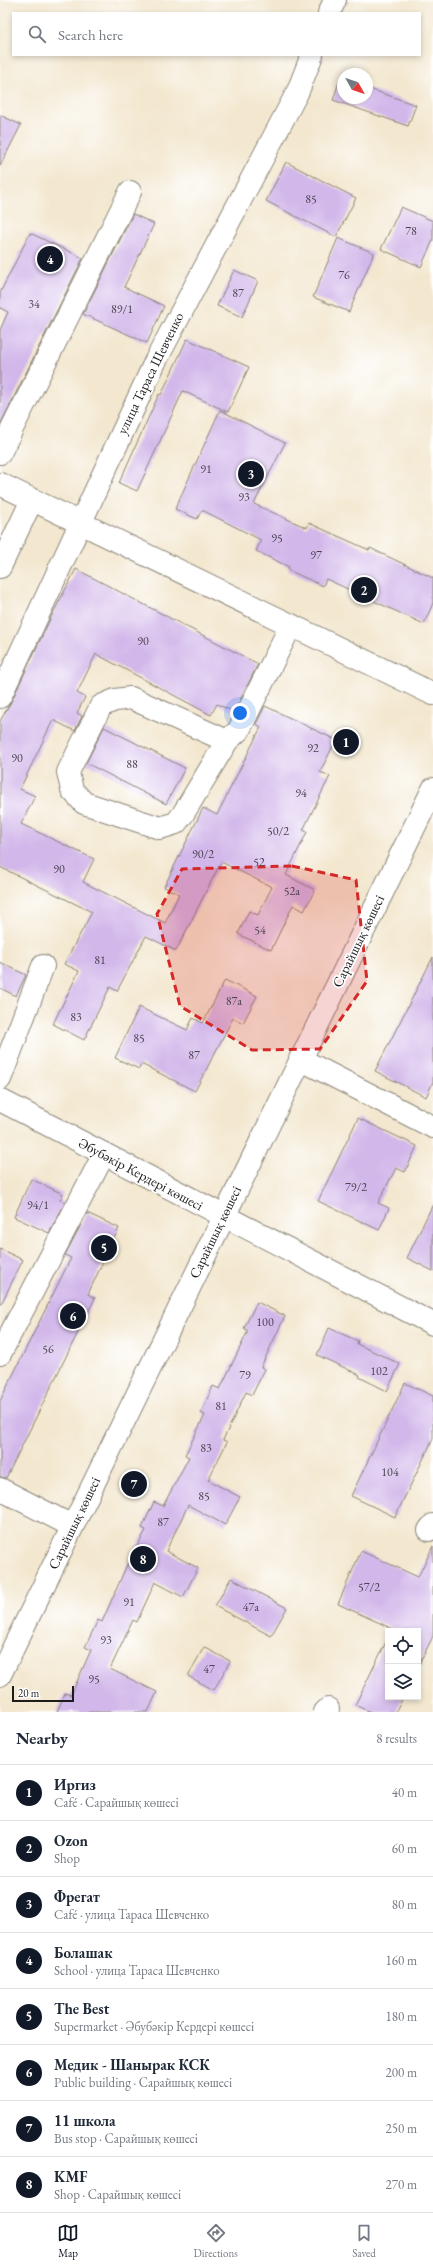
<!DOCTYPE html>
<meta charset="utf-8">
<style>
body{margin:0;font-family:"EB Garamond",serif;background:#f6f6f7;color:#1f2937}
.controls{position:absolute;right:12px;bottom:12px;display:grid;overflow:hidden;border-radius:0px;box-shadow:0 2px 6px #0003}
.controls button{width:36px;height:36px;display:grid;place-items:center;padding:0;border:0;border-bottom:1px solid #e0e1e3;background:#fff;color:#1f2937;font:20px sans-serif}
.compass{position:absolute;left:337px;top:68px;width:36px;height:36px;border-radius:50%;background:#fff;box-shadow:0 2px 6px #0003;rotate:130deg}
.scale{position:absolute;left:12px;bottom:10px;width:62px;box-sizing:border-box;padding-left:4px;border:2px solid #1c1c1c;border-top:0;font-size:11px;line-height:14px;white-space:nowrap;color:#1c1c1c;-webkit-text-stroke:3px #fff;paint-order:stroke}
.you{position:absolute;left:240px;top:713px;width:14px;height:14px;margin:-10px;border:3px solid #fff;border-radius:50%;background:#1a73e8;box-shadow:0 0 0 6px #1a73e833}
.badge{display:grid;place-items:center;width:26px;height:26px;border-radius:50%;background:#111827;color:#fff;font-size:13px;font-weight:700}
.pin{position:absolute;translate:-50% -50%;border:2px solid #fff;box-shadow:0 1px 4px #0006}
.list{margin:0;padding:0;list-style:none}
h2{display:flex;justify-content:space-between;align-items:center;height:52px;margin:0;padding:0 16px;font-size:17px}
h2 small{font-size:13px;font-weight:400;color:#747a83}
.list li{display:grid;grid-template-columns:26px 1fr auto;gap:12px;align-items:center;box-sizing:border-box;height:56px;padding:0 16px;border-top:1px solid #e0e1e3}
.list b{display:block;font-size:15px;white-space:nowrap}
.list p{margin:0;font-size:13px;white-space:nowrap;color:#747a83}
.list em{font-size:13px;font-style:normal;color:#747a83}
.icon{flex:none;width:22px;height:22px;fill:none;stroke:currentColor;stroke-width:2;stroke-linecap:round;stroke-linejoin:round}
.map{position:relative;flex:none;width:433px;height:1712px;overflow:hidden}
.search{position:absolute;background:#fff;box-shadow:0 2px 6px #0003;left:12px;right:12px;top:12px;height:44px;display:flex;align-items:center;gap:10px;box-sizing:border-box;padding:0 14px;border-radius:0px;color:#747a83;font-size:15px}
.sheet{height:500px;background:#fff}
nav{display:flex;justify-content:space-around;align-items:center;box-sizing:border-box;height:56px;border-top:1px solid #e0e1e3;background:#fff;font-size:11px;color:#747a83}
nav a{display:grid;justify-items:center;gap:2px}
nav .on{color:#111827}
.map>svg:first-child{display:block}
.building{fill:#d2b7ea}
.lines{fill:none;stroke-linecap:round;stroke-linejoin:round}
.minor-casing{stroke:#888276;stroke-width:24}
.minor{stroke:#fff;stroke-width:22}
.marked{fill:#d62828;fill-opacity:0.2;stroke:#d62828;stroke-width:3;stroke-dasharray:8 5;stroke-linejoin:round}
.labels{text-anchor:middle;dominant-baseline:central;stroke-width:3.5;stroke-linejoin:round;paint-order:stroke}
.number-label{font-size:12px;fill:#4a4350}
.street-label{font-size:14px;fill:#1c1c1c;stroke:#fff}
</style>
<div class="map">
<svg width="433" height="1712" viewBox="0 0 433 1712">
<rect width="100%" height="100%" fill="#fff"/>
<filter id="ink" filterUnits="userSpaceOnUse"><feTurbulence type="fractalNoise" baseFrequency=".025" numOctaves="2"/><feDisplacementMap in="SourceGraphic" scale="8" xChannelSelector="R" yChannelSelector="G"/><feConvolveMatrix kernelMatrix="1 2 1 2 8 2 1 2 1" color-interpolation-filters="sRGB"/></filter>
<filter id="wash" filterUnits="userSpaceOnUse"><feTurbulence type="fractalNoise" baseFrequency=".012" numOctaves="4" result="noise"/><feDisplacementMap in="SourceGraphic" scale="16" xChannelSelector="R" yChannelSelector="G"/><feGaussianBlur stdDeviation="0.9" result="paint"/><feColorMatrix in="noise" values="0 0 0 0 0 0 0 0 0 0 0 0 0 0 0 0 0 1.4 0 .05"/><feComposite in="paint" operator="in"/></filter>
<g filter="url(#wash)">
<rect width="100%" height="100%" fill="#f3e7cf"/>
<g id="blocks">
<g class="building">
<path d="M340 79 343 80V98H367V88L416 105 408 126 333 100Z"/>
<path d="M0 115 21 125 0 166Z"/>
<path d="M286 162 356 198 336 237 266 201Z"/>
<path d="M401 207 433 221V240L421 267 381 249Z"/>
<path d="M133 214 154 224 124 287 164 306 147 343 83 314Z"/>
<path d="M30 233 83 258 0 425V330L8 312 0 308V293Z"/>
<path d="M338 238 374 253 349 312 313 297Z"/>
<path d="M234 270 258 281 242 317 217 306Z"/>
<path d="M187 339 249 367 228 412 183 391 137 491 119 483 159 394 161 395Z"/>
<path d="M220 410 285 443 254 504 307 528 309 523 369 550 370 548 433 578V603L424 624 326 579 323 586 288 570 289 567 256 551 261 540 202 510 197 519 175 509Z"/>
<path d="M76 569 258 664 234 712 217 704 211 715 96 654 77 693 85 697 77 713 82 716 75 731 53 720 20 789 35 796 21 824 94 859 83 882 165 923 179 894 164 887 203 808 217 815 261 727 256 724 265 706 336 740 320 772 330 776 303 830 307 832 286 875 315 890 304 911 293 905 271 950 238 934 249 911 258 915 272 887 221 862 176 951 146 936 117 991 110 987 84 1040 53 1024 79 971 64 964 92 912 0 867V721L11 702 51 617Z"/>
<path d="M104 727 185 768 166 804 86 763Z"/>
<path d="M433 957V1082L426 1097 375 1071Z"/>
<path d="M0 962 26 975 16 996 0 988Z"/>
<path d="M225 980 257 996 243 1023 233 1018 195 1091 141 1064 139 1069 115 1058 139 1007 187 1030 193 1018 203 1023Z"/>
<path d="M358 1118 417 1146 405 1172 396 1168 378 1203 389 1208 379 1230 318 1201Z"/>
<path d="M31 1179 63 1194 60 1200 65 1203 49 1233 14 1217Z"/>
<path d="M433 1204V1271L407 1258Z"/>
<path d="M87 1213 119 1228 88 1294 95 1298 6 1478 0 1477V1401L71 1258 65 1255Z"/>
<path d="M0 1249 23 1260 0 1306Z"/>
<path d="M257 1302 285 1316 261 1367 265 1369 252 1395 246 1392 223 1440 227 1442 208 1480 240 1497 225 1525 188 1505 166 1551 198 1568 183 1597 155 1582 137 1622 133 1620 110 1669 157 1692 148 1712H57L65 1693 71 1695 91 1650 85 1647 98 1620 102 1622 126 1567 146 1530 142 1528 154 1502 163 1506 189 1457 185 1455 205 1415 201 1413 213 1386 220 1389 248 1331 244 1328Z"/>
<path d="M329 1328 358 1341 357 1344 400 1364 387 1391 359 1377 360 1375 317 1355Z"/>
<path d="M405 1383 433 1396V1439L395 1517 351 1496Z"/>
<path d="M433 1546V1636L418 1667V1631H391L393 1629 338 1604 361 1551 418 1577Z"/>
<path d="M231 1578 287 1608 271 1636 215 1606Z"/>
<path d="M388 1638V1697H403L396 1712H371L355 1705Z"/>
<path d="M204 1647 230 1661 214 1690 188 1676Z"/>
</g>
</g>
</g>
<g filter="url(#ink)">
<use href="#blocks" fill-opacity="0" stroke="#888276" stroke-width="1"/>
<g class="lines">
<defs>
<g id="minor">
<path d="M329 13 335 0"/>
<path d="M0 453 130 192"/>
<path d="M0 484 433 694"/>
<path d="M0 567 32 500"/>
<path d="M0 697 155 362 298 91 312 55"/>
<path d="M227 741 131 698 115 700 101 706 68 772 72 790 84 803 160 828 176 823 183 814 227 741 239 730 291 625"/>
<path d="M300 1059 433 1127"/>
<path d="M0 1079 43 966"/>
<path d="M0 1100 433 1324"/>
<path d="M0 1354 104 1154"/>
<path d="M0 1489 72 1526"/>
<path d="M429 1530 433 1525"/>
<path d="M0 1675 433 789"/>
<path d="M325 1712 328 1709"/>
</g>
</defs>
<use href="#minor" class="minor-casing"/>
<use href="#minor" class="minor"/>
</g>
</g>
<path class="marked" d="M292 866 356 880 367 981 320 1049 252 1050 180 1006 157 914 182 869Z"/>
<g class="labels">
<g class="number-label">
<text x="311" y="199">85</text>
<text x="411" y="231">78</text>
<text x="344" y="275">76</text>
<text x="238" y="293">87</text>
<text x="34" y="304">34</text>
<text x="122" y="309">89/1</text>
<text x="206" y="469">91</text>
<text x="244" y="497">93</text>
<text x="277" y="538">95</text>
<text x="316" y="555">97</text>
<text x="143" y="641">90</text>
<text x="313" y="748">92</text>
<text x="17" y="758">90</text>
<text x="132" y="764">88</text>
<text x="301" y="793">94</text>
<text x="278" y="831">50/2</text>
<text x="203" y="854">90/2</text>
<text x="259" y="862">52</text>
<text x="59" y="869">90</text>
<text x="292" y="891">52а</text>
<text x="260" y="930">54</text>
<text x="100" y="960">81</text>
<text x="234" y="1001">87а</text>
<text x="76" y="1017">83</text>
<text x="139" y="1038">85</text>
<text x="194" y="1055">87</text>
<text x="356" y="1187">79/2</text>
<text x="38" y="1205">94/1</text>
<text x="265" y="1322">100</text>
<text x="48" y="1349">56</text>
<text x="379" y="1371">102</text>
<text x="245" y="1375">79</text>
<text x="221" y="1406">81</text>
<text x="206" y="1448">83</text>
<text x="390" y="1472">104</text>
<text x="204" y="1496">85</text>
<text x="163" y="1522">87</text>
<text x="369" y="1587">57/2</text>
<text x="129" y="1602">91</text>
<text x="251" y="1607">47а</text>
<text x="106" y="1640">93</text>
<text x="209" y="1669">47</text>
<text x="94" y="1679">95</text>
</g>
<g class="street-label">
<text transform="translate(150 373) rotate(-64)">улица Тараса Шевченко</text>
<text transform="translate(358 941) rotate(-64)">Сарайшық көшесі</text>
<text transform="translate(141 1174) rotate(28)">Әбубәкір Кердері көшесі</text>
<text transform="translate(215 1232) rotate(-64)">Сарайшық көшесі</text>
<text transform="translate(74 1523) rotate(-64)">Сарайшық көшесі</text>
</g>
</g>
</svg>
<div class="controls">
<button><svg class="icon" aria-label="locate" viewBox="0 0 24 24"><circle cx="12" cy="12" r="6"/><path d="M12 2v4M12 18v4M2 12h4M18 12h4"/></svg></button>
<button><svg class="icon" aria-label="layers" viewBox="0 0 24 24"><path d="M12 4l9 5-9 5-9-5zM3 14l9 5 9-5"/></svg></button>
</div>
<svg class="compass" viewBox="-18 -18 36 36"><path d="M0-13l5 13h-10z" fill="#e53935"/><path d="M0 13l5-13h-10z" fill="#747a83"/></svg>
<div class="scale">20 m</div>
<div class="you"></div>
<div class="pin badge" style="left:346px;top:742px">1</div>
<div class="pin badge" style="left:364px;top:590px">2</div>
<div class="pin badge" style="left:251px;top:474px">3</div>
<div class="pin badge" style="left:50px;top:259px">4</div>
<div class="pin badge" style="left:104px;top:1248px">5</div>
<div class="pin badge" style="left:73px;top:1316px">6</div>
<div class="pin badge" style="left:134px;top:1484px">7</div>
<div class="pin badge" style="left:143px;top:1559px">8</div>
<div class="search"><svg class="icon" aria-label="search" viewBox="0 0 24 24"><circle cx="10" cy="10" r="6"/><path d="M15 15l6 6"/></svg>Search here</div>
</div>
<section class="sheet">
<h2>Nearby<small>8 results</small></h2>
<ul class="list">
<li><span class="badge">1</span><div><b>Иргиз</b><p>Café · Сарайшық көшесі</p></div><em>40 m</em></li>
<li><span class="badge">2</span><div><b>Ozon</b><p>Shop</p></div><em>60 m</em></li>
<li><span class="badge">3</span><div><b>Фрегат</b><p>Café · улица Тараса Шевченко</p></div><em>80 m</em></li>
<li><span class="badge">4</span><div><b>Болашак</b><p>School · улица Тараса Шевченко</p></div><em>160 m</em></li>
<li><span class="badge">5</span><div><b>The Best</b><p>Supermarket · Әбубәкір Кердері көшесі</p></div><em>180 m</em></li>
<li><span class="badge">6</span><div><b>Медик - Шанырак КСК</b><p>Public building · Сарайшық көшесі</p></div><em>200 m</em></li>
<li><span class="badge">7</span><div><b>11 школа</b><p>Bus stop · Сарайшық көшесі</p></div><em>250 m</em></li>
<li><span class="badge">8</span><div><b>KMF</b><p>Shop · Сарайшық көшесі</p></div><em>270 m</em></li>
</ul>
</section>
<nav>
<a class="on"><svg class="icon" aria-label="map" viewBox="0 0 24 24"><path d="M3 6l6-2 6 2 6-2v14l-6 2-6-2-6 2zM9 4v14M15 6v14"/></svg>Map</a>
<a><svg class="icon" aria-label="directions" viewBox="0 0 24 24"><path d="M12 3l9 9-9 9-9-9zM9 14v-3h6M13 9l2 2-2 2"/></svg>Directions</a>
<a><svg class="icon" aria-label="saved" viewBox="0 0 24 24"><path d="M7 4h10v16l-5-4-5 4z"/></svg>Saved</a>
</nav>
